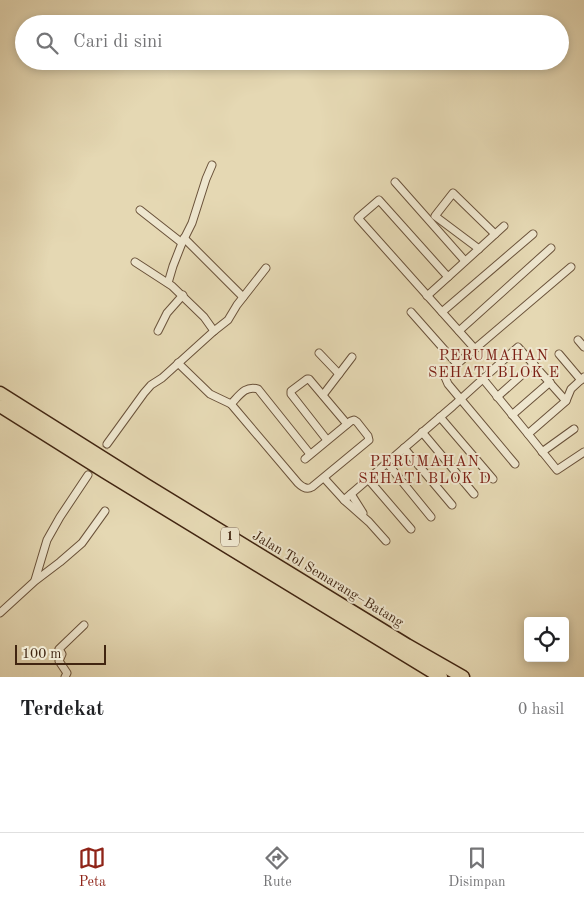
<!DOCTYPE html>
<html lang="id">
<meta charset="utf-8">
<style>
body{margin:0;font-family:"Old Standard TT",serif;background:#f6f6f6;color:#202124}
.controls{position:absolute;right:15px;bottom:15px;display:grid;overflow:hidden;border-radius:5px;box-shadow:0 2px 8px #0003}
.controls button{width:45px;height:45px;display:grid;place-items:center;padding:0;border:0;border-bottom:1px solid #e0e0e0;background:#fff;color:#202124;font:25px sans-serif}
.scale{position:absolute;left:15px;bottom:12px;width:91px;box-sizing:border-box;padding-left:5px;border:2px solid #412511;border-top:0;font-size:14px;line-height:18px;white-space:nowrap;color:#412511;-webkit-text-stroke:4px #eee6ce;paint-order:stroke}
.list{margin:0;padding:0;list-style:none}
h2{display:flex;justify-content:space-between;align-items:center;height:65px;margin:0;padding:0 20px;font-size:21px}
h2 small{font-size:16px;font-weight:400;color:#757577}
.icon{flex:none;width:28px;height:28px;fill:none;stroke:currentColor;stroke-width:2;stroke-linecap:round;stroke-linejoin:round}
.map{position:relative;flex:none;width:584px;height:677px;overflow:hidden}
.search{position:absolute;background:#fff;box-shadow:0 2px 8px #0003;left:15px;right:15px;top:15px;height:55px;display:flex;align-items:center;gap:12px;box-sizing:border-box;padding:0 18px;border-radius:28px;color:#757577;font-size:19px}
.sheet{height:155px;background:#fff}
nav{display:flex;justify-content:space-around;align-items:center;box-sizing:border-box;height:70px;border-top:1px solid #e0e0e0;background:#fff;font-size:14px;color:#757577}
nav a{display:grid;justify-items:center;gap:2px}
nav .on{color:#8f2418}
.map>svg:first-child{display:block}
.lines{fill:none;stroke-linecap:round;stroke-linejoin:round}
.minor-tunnel{stroke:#c4b493;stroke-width:7;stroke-dasharray:7 3.5;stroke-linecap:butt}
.minor-casing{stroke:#6a523a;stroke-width:9}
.motorway-casing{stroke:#412511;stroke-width:15}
.minor{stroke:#eee6ce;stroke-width:7}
.motorway{stroke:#e5d8b3;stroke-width:12}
.labels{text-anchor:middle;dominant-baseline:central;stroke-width:4;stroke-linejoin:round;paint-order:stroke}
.shield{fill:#eee6ce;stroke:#755f4a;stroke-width:1}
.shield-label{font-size:12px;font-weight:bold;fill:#412511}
.street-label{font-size:14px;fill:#412511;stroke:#eee6ce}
.neighbourhood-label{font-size:15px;letter-spacing:1px;fill:#7a1f14;stroke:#eee6ce}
</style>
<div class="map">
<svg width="584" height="677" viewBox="0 0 584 677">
<rect width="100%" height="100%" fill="#e5d8b3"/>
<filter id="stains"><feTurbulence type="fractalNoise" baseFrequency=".004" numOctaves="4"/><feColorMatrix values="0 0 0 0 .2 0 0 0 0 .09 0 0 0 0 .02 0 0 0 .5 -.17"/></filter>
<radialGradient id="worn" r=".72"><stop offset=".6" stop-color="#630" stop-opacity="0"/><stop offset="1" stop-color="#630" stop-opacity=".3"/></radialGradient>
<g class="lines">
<path class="minor-tunnel" d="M88 475 107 444"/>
<defs>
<g id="minor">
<path d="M395 182 465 261"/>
<path d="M140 210 182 243"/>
<path d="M184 238 243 297"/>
<path d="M479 249 435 216 453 193 495 234"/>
<path d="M135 262 172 286 204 317 214 331"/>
<path d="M168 283 173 266 182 243 192 223 206 179 212 165"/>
<path d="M427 296 448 277"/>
<path d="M411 312 457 364"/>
<path d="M442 312 533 234"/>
<path d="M158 331 167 313 183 295"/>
<path d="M459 331 551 248"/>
<path d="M578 340 584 347"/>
<path d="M475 349 358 218 379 200 448 277 504 226"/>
<path d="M319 353 339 374"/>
<path d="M559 354 581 380"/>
<path d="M178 363 210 394 231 404 298 483C302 487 307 490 312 487L369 440 368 436 357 422 354 420 351 421 305 459"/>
<path d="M483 379 528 434 566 401 571 389 584 377"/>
<path d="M323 395 352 357"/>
<path d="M497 397 534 364"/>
<path d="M231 404C239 396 245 385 258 389L310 454"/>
<path d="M512 415 550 382"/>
<path d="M440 417 493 479"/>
<path d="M422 432 474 494"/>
<path d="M528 434 557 470 584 452"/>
<path d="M327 440 291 394V391L307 379H309L347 424"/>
<path d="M107 444 144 393 151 385 162 378 214 331 228 320 237 305 266 268"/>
<path d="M404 448 452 505"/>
<path d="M542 452 574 429"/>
<path d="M387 463 431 517"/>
<path d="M515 464 448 384 445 377 457 364 571 267"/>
<path d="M324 478 344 500 453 406 518 347 566 401"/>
<path d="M368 479 411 529"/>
<path d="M351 494 363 513"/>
<path d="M344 500 369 522 386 541"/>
<path d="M35 580 47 540 60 517 88 475"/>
<path d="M0 613 35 581 60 562 82 543 105 511"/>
<path d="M65 677 67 673 59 661 62 654 59 649 84 625"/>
</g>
<g id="motorway">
<path d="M0 393 146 485 407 645 463 677"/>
<path d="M0 406 105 472 441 677"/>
</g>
</defs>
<use href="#minor" class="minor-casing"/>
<use href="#motorway" class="motorway-casing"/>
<use href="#minor" class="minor"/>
<use href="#motorway" class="motorway"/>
</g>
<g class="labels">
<rect class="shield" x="221" y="527.5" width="18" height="19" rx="4"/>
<g class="shield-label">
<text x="230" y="537">1</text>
</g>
<g class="street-label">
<text transform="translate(328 579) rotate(31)">Jalan Tol Semarang–Batang</text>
</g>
<g class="neighbourhood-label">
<text x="494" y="356">PERUMAHAN<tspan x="494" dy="17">SEHATI BLOK E</tspan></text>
<text x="425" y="462">PERUMAHAN<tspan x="425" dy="17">SEHATI BLOK D</tspan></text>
</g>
</g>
<rect width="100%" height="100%" filter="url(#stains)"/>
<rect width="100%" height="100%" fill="url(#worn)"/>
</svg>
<div class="controls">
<button><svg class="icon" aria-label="locate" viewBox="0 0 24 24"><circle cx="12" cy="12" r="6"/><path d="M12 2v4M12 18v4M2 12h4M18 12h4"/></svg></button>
</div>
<div class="scale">100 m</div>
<div class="search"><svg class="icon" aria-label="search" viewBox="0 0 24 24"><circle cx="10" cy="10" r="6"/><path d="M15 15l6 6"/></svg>Cari di sini</div>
</div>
<section class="sheet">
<h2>Terdekat<small>0 hasil</small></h2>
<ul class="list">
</ul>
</section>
<nav>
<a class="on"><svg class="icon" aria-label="map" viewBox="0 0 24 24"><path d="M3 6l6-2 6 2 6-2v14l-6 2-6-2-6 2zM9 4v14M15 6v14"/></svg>Peta</a>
<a><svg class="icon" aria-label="directions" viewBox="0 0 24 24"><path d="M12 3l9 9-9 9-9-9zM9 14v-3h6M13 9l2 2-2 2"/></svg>Rute</a>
<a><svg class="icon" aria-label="saved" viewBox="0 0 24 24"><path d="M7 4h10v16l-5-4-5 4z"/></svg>Disimpan</a>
</nav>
